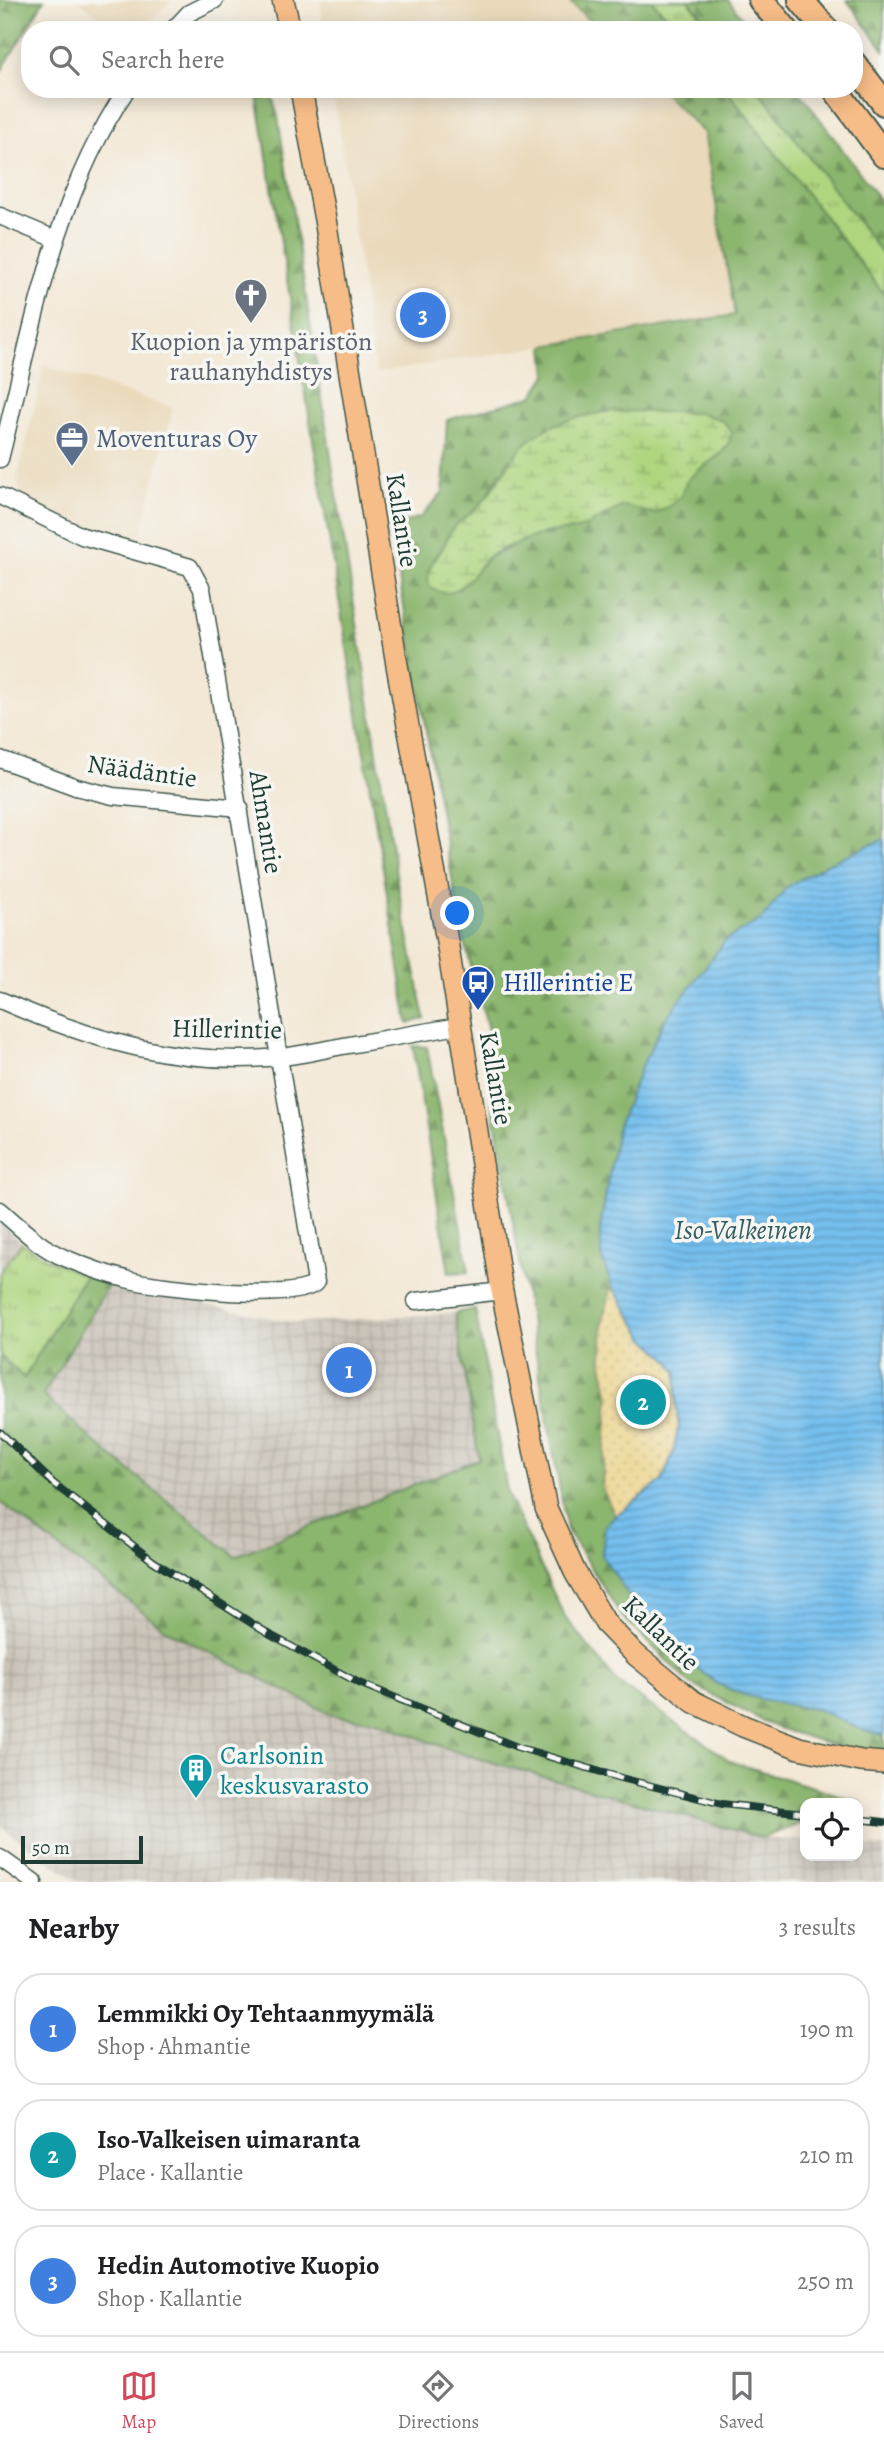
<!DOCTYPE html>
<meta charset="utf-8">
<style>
body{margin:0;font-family:Alegreya,serif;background:#f2f2f2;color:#202124}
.controls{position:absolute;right:21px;bottom:21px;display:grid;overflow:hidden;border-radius:14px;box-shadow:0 4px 18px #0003}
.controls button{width:63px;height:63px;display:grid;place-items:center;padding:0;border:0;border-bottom:2px solid #e0e0e0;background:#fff;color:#202124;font:35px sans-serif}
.scale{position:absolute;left:21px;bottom:18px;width:122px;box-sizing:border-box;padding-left:7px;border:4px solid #1f3d34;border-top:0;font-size:19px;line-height:24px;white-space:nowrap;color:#1f3d34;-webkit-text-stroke:5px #f6f6f2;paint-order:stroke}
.you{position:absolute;left:458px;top:914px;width:24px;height:24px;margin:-18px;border:5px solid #fff;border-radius:50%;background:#1a73e8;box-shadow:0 0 0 10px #1a73e833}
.badge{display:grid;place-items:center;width:46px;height:46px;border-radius:50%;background:#d1495b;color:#fff;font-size:23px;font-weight:700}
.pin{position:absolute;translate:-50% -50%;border:4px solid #fff;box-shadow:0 2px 7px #0006}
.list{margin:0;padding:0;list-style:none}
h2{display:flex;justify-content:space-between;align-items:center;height:91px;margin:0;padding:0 28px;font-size:30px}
h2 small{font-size:23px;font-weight:400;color:#757577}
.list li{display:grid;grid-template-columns:46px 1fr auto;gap:21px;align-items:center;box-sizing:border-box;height:112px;margin:0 14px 14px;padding:0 14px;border:2px solid #e0e0e0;border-radius:28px}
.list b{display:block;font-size:26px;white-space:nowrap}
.list p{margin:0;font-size:23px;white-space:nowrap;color:#757577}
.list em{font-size:23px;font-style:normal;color:#757577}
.icon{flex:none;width:38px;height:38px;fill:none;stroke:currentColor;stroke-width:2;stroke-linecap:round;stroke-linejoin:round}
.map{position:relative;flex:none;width:884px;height:1882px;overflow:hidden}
.search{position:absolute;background:#fff;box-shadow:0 4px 18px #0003;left:21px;right:21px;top:21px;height:77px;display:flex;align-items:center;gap:18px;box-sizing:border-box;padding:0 24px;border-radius:28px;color:#757577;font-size:26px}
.sheet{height:469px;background:#fff}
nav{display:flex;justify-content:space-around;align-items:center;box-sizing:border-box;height:98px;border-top:2px solid #e0e0e0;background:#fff;font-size:19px;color:#757577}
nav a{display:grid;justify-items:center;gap:4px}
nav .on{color:#d1495b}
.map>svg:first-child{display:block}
.built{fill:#ead9ba}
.industrial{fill:url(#industrial-grid)}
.grass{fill:url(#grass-tufts);stroke:#67895a;stroke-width:2}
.forest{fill:url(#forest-firs);stroke:#557a51;stroke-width:2;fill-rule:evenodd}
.wetland{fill:url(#wetland-marsh);stroke:#67895a;stroke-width:2}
.sand{fill:url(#sand-dots);stroke:#868c69;stroke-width:2}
.water{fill:url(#water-rules);stroke:#4a7e91;stroke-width:2}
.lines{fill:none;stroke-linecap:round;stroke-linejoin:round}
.minor-casing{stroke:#3f574c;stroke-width:19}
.major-casing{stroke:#3f574c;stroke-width:24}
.highway-casing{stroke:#3f574c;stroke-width:28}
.minor{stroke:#fff;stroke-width:16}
.major{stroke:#f7bd88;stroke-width:21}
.highway{stroke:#f7bd88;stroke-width:24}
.rail-casing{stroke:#1f3d34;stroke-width:8}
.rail{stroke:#f6f6f2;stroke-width:5;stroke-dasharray:16;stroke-linecap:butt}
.labels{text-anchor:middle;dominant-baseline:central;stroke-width:7;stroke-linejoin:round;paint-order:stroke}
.worship-label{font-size:26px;fill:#5b616d;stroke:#f6f6f2}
.service-label{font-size:26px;fill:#4e5e75;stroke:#f6f6f2;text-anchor:start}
.street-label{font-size:26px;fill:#1f3d34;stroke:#f6f6f2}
.transit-label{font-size:26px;fill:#164399;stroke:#f6f6f2;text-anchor:start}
.culture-label{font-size:26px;fill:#0d838f;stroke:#f6f6f2;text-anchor:start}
.water-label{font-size:28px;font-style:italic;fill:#345e62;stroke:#f6f6f2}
</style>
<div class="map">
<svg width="884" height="1882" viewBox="0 0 884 1882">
<defs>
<pattern id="industrial-grid" width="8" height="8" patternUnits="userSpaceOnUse" patternTransform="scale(1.75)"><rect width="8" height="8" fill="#cac3b8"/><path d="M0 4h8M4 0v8" fill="none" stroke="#ada89f"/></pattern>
<pattern id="grass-tufts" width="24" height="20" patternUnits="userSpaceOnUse" patternTransform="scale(1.75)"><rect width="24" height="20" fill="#afd57f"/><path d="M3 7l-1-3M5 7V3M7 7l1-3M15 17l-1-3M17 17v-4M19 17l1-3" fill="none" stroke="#8eae69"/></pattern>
<pattern id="forest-firs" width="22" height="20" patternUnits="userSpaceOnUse" patternTransform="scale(1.75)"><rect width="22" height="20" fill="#8bb66e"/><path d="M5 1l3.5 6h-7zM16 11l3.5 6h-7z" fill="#71955b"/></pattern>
<pattern id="wetland-marsh" width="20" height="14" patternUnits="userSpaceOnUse" patternTransform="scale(1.75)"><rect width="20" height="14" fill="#afd57f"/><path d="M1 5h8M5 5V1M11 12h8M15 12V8" fill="none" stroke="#8eae69"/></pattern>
<pattern id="sand-dots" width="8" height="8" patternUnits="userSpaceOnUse" patternTransform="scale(1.75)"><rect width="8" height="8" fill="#eeda9e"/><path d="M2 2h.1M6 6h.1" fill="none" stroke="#ccbc89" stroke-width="1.8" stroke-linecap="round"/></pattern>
<pattern id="water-rules" width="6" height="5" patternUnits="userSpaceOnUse" patternTransform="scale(1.75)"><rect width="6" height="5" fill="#75bfee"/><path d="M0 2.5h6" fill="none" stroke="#5f9cc2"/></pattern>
</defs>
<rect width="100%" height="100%" fill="#f6f6f2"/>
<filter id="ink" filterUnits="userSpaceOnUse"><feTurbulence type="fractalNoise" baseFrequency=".0143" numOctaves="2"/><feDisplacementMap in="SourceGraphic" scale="14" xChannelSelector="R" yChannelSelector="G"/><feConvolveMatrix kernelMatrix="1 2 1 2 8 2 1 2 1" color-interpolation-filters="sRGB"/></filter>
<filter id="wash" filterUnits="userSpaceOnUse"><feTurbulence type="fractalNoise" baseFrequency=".00686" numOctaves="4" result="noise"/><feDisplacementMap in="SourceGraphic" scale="28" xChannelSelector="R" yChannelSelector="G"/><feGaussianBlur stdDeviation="1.57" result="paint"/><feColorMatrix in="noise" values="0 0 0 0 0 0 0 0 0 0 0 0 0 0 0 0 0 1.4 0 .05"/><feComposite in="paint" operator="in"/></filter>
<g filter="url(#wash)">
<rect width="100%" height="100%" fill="#f3e8d5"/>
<g class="built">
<path d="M79 0H172L141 30H114Z"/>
<path d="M320 0H568L599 30H324Z"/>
<path d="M333 89H660L704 133 735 315 376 373Z"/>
<path d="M44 365 173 408 138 543 93 529 22 500 17 480Z"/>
</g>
<g class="industrial">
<path d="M0 1222 22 1243 0 1272Z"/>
<path d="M109 1284 295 1323 455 1313 479 1459 235 1556 98 1445 43 1395Z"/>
<path d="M0 1502 168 1631 334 1716 374 1720 456 1752 762 1838 805 1841V1856H858V1846L884 1847V1882H79L0 1826Z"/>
</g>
<g class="grass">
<path d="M651 0H688L713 30H680Z"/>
<path d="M726 89H758L884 256V294Z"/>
<path d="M22 1243 47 1259 85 1276 24 1378 0 1356V1272Z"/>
</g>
<g class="forest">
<path d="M0 0H44L0 73Z"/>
<path d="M568 0H651L680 30H599Z"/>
<path d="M688 0H728L752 30H713Z"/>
<path d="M847 0H884V50Z"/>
<path d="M256 89H270L278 117 398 887 425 1019 408 1023Z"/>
<path d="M660 89H726L884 294V839L829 863 787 887 762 919 726 940 665 1020 641 1068 617 1129 600 1229 602 1258 612 1286 603 1320 602 1363 609 1397 602 1488 615 1516 605 1526 602 1556 718 1684 745 1695 782 1704 817 1709 862 1730 884 1735V1751L850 1750 775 1727 689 1683 621 1615 567 1530 492 1103 490 1037 461 929 390 527 421 517 443 492 447 420 533 396 547 375 544 346 735 315 704 133ZM685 413H699L722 420V453L689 478 680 496 671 505 654 514 625 505 596 518 586 526 533 536 489 557 459 589 433 559 444 547 451 530 471 514 486 498 500 473Z"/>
<path d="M758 89H798L884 206V256Z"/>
<path d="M413 1046 427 1047 469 1272 449 1273Z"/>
<path d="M85 1276 109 1284 43 1395 98 1445 235 1556 479 1459 455 1313 475 1309 508 1496 564 1616 617 1682 732 1762 861 1802 805 1803V1822L762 1838 456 1752 374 1720 334 1716 168 1631 0 1502V1356L24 1378Z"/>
</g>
<path class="wetland" d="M613 411 699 413 722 420 732 432C728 457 703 462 688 480 684 484 684 490 681 495 675 504 664 509 654 514L625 506C610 511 594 523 581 528 571 531 560 531 549 532 538 534 496 550 488 557 471 574 456 607 429 586 426 565 433 564 443 548 447 542 448 533 453 528 463 518 476 511 485 499 505 475 510 451 540 433 561 419 588 415 613 411Z"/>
<path class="sand" d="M612 1286 644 1337 668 1359 677 1373 676 1406 679 1425 673 1453 662 1481 615 1516 602 1488 609 1397 602 1363 603 1320Z"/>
<path class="water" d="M884 839V1735L862 1730 817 1709 782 1704 745 1695 718 1684 685 1659 650 1626 602 1556 605 1526 615 1516 662 1481 673 1453 679 1425 676 1406 677 1373 668 1359 644 1337 612 1286 602 1258 600 1229 617 1129 641 1068 665 1020 726 940 762 919 787 887 829 863Z"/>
</g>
<g filter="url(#ink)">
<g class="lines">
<defs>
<g id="minor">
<path d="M173 30 189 13 215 0"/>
<path d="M0 216 55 239"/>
<path d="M0 459C32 333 53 199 127 89"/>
<path d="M0 496 82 536 190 567 202 589 316 1282C301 1304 153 1287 126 1279 105 1274 84 1266 65 1258 40 1248 20 1227 0 1210"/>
<path d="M0 759 76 787 113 796 240 808"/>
<path d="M0 1000C91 1040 178 1067 280 1057 301 1055 322 1050 343 1046 382 1039 420 1033 459 1026"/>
<path d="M416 1301 502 1291"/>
<path d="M0 1858 34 1882"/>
</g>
<g id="major">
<path d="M283 0 290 30"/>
<path d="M301 89 326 225 397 665 447 941 502 1291 546 1508 575 1572 606 1624 636 1655 694 1702 743 1726 799 1748 861 1761 884 1763"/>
</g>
<g id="highway">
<path d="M761 0 786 30"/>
<path d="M801 0 826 30"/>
<path d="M854 64 884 103"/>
<path d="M835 89 884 155"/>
</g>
</defs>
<use href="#minor" class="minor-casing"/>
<use href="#major" class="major-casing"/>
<use href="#highway" class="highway-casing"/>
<use href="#minor" class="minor"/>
<use href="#major" class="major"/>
<use href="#highway" class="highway"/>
<defs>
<g id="rail">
<path d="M0 1432 53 1483 153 1561 272 1636 359 1683 517 1747 621 1778 722 1804 805 1813"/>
<path d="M858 1819 884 1822"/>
</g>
</defs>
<use href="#rail" class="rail-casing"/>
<use href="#rail" class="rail"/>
</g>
</g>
<defs>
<symbol id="church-pin" viewBox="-11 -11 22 30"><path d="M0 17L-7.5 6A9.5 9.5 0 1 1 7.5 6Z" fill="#6b7280" stroke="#f6f6f2"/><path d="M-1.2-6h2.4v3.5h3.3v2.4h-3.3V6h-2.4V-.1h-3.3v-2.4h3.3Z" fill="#fff"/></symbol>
<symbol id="office-pin" viewBox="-11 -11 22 30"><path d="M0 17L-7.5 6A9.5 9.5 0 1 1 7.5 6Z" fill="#5c6f8a" stroke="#f6f6f2"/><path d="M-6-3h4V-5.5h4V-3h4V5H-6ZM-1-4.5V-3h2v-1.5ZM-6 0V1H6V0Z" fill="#fff"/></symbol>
<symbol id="bus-pin" viewBox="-11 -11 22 30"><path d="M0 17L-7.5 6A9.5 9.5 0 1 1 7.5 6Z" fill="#1a4fb4" stroke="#f6f6f2"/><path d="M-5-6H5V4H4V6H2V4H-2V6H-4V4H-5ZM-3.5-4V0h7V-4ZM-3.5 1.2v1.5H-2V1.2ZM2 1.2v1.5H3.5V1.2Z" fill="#fff"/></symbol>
<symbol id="building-pin" viewBox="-11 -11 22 30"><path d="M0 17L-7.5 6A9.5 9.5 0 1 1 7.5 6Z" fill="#0f9aa8" stroke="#f6f6f2"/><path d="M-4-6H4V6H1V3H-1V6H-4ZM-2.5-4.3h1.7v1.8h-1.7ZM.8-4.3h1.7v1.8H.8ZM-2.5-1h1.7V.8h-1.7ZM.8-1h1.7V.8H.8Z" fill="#fff"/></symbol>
</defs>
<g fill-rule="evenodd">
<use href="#church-pin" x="232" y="276" width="38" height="52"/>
<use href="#office-pin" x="53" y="419" width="38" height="52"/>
<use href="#bus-pin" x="459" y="963" width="38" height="52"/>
<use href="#building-pin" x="177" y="1751" width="38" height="52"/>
</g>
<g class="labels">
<g class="worship-label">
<text x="251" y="341">Kuopion ja ympäristön<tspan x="251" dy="30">rauhanyhdistys</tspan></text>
</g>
<g class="service-label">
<text x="96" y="438">Moventuras Oy</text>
</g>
<g class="street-label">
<text transform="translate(402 520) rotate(81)">Kallantie</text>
<text transform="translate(142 771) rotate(8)">Näädäntie</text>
<text transform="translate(266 822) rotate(81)">Ahmantie</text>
<text transform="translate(227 1029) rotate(1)">Hillerintie</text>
<text transform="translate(496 1078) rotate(80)">Kallantie</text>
<text transform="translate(661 1633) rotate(44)">Kallantie</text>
</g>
<g class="transit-label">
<text x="503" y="982">Hillerintie E</text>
</g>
<g class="culture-label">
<text x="220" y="1755">Carlsonin<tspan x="220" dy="30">keskusvarasto</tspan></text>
</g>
<g class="water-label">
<text x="743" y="1230">Iso-Valkeinen</text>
</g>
</g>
</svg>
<div class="controls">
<button><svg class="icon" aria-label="locate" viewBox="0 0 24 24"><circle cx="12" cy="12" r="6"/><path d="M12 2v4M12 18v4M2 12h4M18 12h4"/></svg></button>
</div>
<div class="scale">50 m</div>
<div class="you"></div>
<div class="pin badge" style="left:349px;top:1370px;background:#3f7fe0">1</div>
<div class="pin badge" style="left:643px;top:1402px;background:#0f9aa8">2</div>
<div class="pin badge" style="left:423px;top:315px;background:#3f7fe0">3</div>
<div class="search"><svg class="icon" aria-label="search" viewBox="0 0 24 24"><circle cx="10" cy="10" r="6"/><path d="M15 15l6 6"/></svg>Search here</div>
</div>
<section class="sheet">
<h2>Nearby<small>3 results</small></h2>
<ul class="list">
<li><span class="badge" style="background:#3f7fe0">1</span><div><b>Lemmikki Oy Tehtaanmyymälä</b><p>Shop · Ahmantie</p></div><em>190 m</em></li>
<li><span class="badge" style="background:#0f9aa8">2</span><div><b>Iso-Valkeisen uimaranta</b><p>Place · Kallantie</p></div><em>210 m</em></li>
<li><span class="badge" style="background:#3f7fe0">3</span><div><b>Hedin Automotive Kuopio</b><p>Shop · Kallantie</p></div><em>250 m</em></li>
</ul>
</section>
<nav>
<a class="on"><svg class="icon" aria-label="map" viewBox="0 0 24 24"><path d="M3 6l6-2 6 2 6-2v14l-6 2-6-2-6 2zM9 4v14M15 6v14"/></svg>Map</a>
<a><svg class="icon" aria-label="directions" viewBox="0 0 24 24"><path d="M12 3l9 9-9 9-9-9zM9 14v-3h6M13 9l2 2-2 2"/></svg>Directions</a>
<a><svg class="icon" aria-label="saved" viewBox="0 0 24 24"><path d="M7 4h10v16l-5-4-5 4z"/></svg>Saved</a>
</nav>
